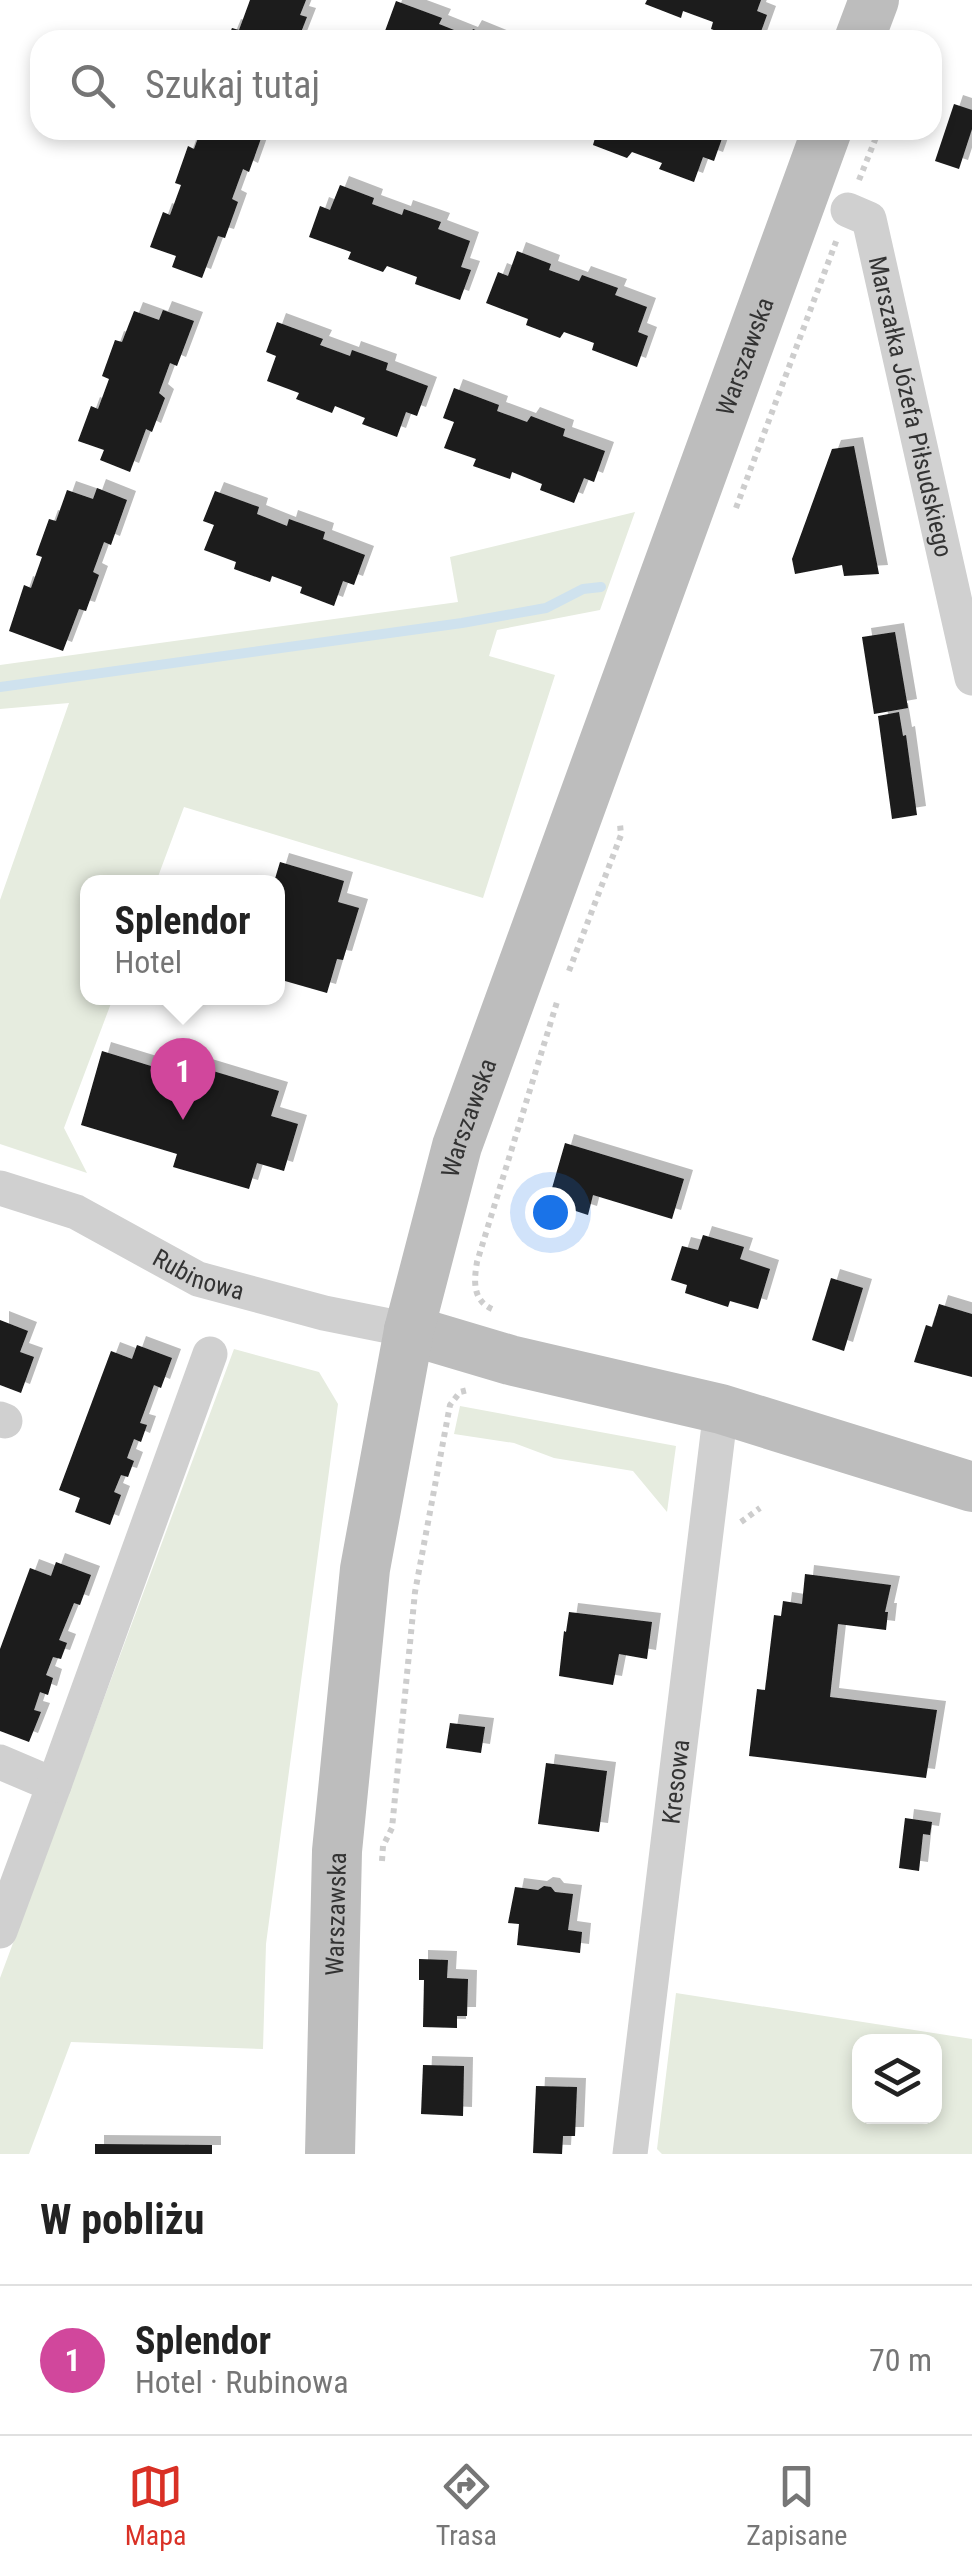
<!DOCTYPE html>
<html lang="pl">
<meta charset="utf-8">
<style>
body{margin:0;font-family:"Roboto Condensed",sans-serif;background:#f2f2f2;color:#222}
.controls{position:absolute;right:30px;bottom:30px;display:grid;overflow:hidden;border-radius:20px;box-shadow:0 5px 15px #0003}
.controls button{width:90px;height:90px;display:grid;place-items:center;padding:0;border:0;border-bottom:2px solid #e0e0e0;background:#fff;color:#222;font:50px sans-serif}
.you{position:absolute;left:550px;top:1212px;width:35px;height:35px;margin:-25px;border:8px solid #fff;border-radius:50%;background:#1a73e8;box-shadow:0 0 0 15px #1a73e833}
.badge{display:grid;place-items:center;width:65px;height:65px;border-radius:50%;background:#d93025;color:#fff;font-size:32px;font-weight:700}
.pin{position:absolute;translate:-50% -82px;filter:drop-shadow(0 2px 5px #0008)}
.pin::after{content:'';position:absolute;top:52px;width:35px;height:30px;background:inherit;clip-path:polygon(0 0,100% 0,50% 100%)}
.popup{position:absolute;left:80px;top:875px;width:205px;height:130px;box-sizing:border-box;display:grid;place-content:center;border-radius:20px;background:#fff;filter:drop-shadow(0 2px 8px #0005);font-size:32px;white-space:nowrap;color:#767676}
.popup b{font-size:38px;color:#222}
.popup::after{content:'';position:absolute;left:50%;top:100%;margin-left:-20px;border:20px solid transparent;border-top-color:#fff}
.list{margin:0;padding:0;list-style:none}
h2{display:flex;justify-content:space-between;align-items:center;height:130px;margin:0;padding:0 40px;font-size:42px}
h2 small{font-size:32px;font-weight:400;color:#767676}
.list li{display:grid;grid-template-columns:65px 1fr auto;gap:30px;align-items:center;box-sizing:border-box;height:150px;padding:0 40px;border-top:2px solid #e0e0e0}
.list b{display:block;font-size:38px;white-space:nowrap}
.list p{margin:0;font-size:32px;white-space:nowrap;color:#767676}
.list em{font-size:32px;font-style:normal;color:#767676}
.icon{flex:none;width:55px;height:55px;fill:none;stroke:currentColor;stroke-width:2;stroke-linecap:round;stroke-linejoin:round}
.map{position:relative;flex:none;width:972px;height:2154px;overflow:hidden}
.search{position:absolute;background:#fff;box-shadow:0 5px 15px #0003;left:30px;right:30px;top:30px;height:110px;display:flex;align-items:center;gap:25px;box-sizing:border-box;padding:0 35px;border-radius:30px;color:#767676;font-size:38px}
.sheet{height:280px;background:#fff}
nav{display:flex;justify-content:space-around;align-items:center;box-sizing:border-box;height:140px;border-top:2px solid #e0e0e0;background:#fff;font-size:28px;color:#767676}
nav a{display:grid;justify-items:center;gap:5px}
nav .on{color:#d93025}
.map>svg:first-child{display:block}
.green{fill:#e6ecdf;fill-rule:evenodd}
.lines{fill:none;stroke-linecap:round;stroke-linejoin:round}
.stream{stroke:#cfe2ee;stroke-width:10}
.building{fill:#1a1a1a;filter:url(#shadow)}
.path{stroke:#cdcdcd;stroke-width:6;stroke-dasharray:5 5;stroke-linecap:butt}
.street{stroke:#d0d0d0;stroke-width:35}
.secondary{stroke:#bdbdbd;stroke-width:50}
.labels{text-anchor:middle;dominant-baseline:central;stroke-width:10;stroke-linejoin:round;paint-order:stroke}
.street-label{font-size:25px;fill:#333;stroke:#fff}
</style>
<div class="map">
<svg width="972" height="2154" viewBox="0 0 972 2154">
<defs>
<filter id="shadow"><feDropShadow dx="9" dy="-9" stdDeviation="0" flood-color="#0004"/></filter>
</defs>
<rect width="100%" height="100%" fill="#fff"/>
<g class="green">
<path d="M635 512 600 610 497 630 489 656 555 675 483 898 184 807 156 882H88V998H113L64 1128 87 1173 0 1144V900L69 703 0 709V665L458 602 450 557Z"/>
<path d="M234 1349 319 1372 338 1404 266 1944 263 2049 71 2042 29 2154H0V1978Z"/>
<path d="M460 1406 676 1446 667 1512 633 1471 554 1458 514 1443 454 1434Z"/>
<path d="M676 1993 972 2039V2154H662L657 2149ZM860 2041H934V2116H860Z"/>
</g>
<g class="lines">
<path class="stream" d="M0 687 462 623 546 608 583 589 601 587"/>
</g>
<g class="building">
<path d="M250 0H306L300 15 307 17 298 40H227L232 28 239 30Z"/>
<path d="M647 0H761L757 11 767 15 758 40H741L711 29 713 22 683 11 681 18 645 4Z"/>
<path d="M396 1 442 18 439 24 469 36 473 29 500 40H394L396 35 385 31Z"/>
<path d="M954 104 972 110V129L959 169 935 161Z"/>
<path d="M201 130H264L249 172 243 169 232 199 238 202 225 238 218 236 202 278 172 267 176 256 150 247 163 212 170 215 181 185 175 183 188 146 194 149Z"/>
<path d="M574 130H725L714 161 703 157 694 182 659 169 662 163 632 152 627 158 593 145 595 138Z"/>
<path d="M340 185 374 198 372 204 402 215 404 209 441 222 438 229 470 241 461 267 471 270 460 300 415 284 417 277 387 266 383 272 348 259 351 252 309 237 320 206 330 210Z"/>
<path d="M517 251 551 264 549 270 579 281 582 275 618 288 615 295 647 307 638 332 648 336 637 367 592 350 594 343 564 332 560 338 526 325 528 319 486 303 498 272 508 276Z"/>
<path d="M163 310 194 321 177 366 170 363 159 393 165 398 152 432 146 429 130 472 100 460 104 450 78 441 91 406 98 409 109 379 102 376 115 340 122 342 134 311 159 320Z"/>
<path d="M277 322 323 339 320 345 350 356 352 350 388 363 386 370 428 386 417 416 406 412 397 437 362 424 365 418 335 406 332 413 296 399 299 393 267 381 276 356 266 352Z"/>
<path d="M454 388 499 405 497 411 527 422 531 416 565 429 563 436 605 451 594 482 584 478 574 503 540 490 542 484 512 472 510 479 473 466 476 459 444 448 454 422 443 418Z"/>
<path d="M854 446 879 574 844 576 842 565 795 574 792 559 832 449Z"/>
<path d="M97 488 127 500 111 545 104 542 93 572 99 575 86 611 79 609 63 651 9 631 24 585 31 588 42 557 36 555 49 519 56 521 67 490 93 499Z"/>
<path d="M215 491 259 507 257 514 287 526 289 519 325 532 323 539 365 555 354 585 343 581 334 606 300 593 302 587 272 576 270 582 234 569 236 562 204 550 214 525 203 521Z"/>
<path d="M895 632 908 708 874 714 862 637Z"/>
<path d="M899 712 903 736 906 735 917 815 892 819 878 716Z"/>
<path d="M280 862 344 881 338 902 359 908 343 960 337 959 327 993 278 979V882H274Z"/>
<path d="M102 1051 200 1081 203 1068 279 1091 271 1116 298 1124 284 1171 257 1163 249 1189 173 1167 177 1154 81 1125Z"/>
<path d="M565 1143 684 1179 672 1219 593 1195 588 1215 548 1202Z"/>
<path d="M703 1235 744 1247 740 1259 770 1269 758 1309 730 1301 728 1307 685 1293 687 1285 671 1280 682 1246 698 1250Z"/>
<path d="M831 1278 863 1288 844 1351 812 1340Z"/>
<path d="M939 1304 972 1314V1377L914 1362 926 1325 932 1327Z"/>
<path d="M0 1320 28 1331 20 1352 34 1357 21 1393 0 1385Z"/>
<path d="M137 1345 172 1358 161 1388 154 1385 140 1423 147 1425 141 1442 134 1439 127 1458 134 1461 128 1477 121 1475 114 1492 121 1495 110 1525 75 1512 80 1498 59 1490 111 1351 132 1359Z"/>
<path d="M56 1562 91 1575 80 1605 74 1603 59 1640 67 1643 61 1659 53 1657 46 1675 53 1678 48 1695 40 1692 34 1710 41 1712 29 1742 0 1731V1649L30 1568 51 1576Z"/>
<path d="M805 1574 891 1585 885 1612H888L886 1630 838 1624 830 1697 937 1710 926 1778 749 1756 757 1689 765 1690 774 1615 781 1616 783 1601 802 1604Z"/>
<path d="M569 1612 652 1622 647 1659 619 1654 613 1685 559 1676 564 1631 566 1632Z"/>
<path d="M450 1723 485 1727 481 1753 446 1748Z"/>
<path d="M546 1763 607 1771 599 1832 538 1824Z"/>
<path d="M905 1818 932 1822 930 1835 923 1834 919 1871 899 1868Z"/>
<path d="M544 1886 551 1887 555 1892 573 1894 568 1930 582 1932 580 1953 517 1945 519 1924 508 1923 515 1887 538 1890Z"/>
<path d="M419 1959 448 1960 447 1978 468 1979 467 2016H457V2028L423 2027 424 1980H419Z"/>
<path d="M423 2065 464 2066 463 2116 421 2114Z"/>
<path d="M536 2086 577 2087 575 2136H563L562 2154 533 2153Z"/>
<path d="M95 2144 212 2145V2154H95Z"/>
</g>
<g class="lines">
<g class="path">
<path d="M859 180 879 130"/>
<path d="M736 508 837 239"/>
<path d="M569 971 621 835 620 824"/>
<path d="M492 1309C472 1300 474 1280 477 1262L557 1002"/>
<path d="M741 1522 760 1508"/>
<path d="M382 1861 383 1846 392 1828 415 1592 450 1405 460 1392 468 1390"/>
</g>
<g class="street">
<path id="s1" d="M848 210 869 219 972 678"/>
<path id="s2" d="M0 1188 76 1212 198 1279 324 1313 409 1330"/>
<path d="M0 1419 5 1421"/>
<path d="M0 1762 54 1785 0 1931"/>
<path d="M54 1785 210 1354"/>
<path id="s3" d="M630 2154 721 1409"/>
</g>
<g class="secondary">
<path d="M859 40 874 0"/>
<path d="M409 1330 510 1360 721 1409 972 1487"/>
<path id="s4" d="M330 2154 337 1851 365 1569 409 1330 457 1146 827 130"/>
</g>
</g>
<g class="labels">
<g class="street-label">
<text stroke="none"><textPath href="#s4" startOffset="1860">Warszawska</textPath></text>
<text stroke="none"><textPath href="#s1" startOffset="215">Marszałka Józefa Piłsudskiego</textPath></text>
<text stroke="none"><textPath href="#s4" startOffset="1050">Warszawska</textPath></text>
<text stroke="none"><textPath href="#s2" startOffset="218">Rubinowa</textPath></text>
<text stroke="none"><textPath href="#s3" startOffset="375">Kresowa</textPath></text>
<text stroke="none"><textPath href="#s4" startOffset="240">Warszawska</textPath></text>
</g>
</g>
</svg>
<div class="controls">
<button><svg class="icon" aria-label="layers" viewBox="0 0 24 24"><path d="M12 4l9 5-9 5-9-5zM3 14l9 5 9-5"/></svg></button>
</div>
<div class="you"></div>
<div class="pin badge" style="left:183px;top:1120px;background:#d1479c">1</div>
<div class="popup"><b>Splendor</b>Hotel</div>
<div class="search"><svg class="icon" aria-label="search" viewBox="0 0 24 24"><circle cx="10" cy="10" r="6"/><path d="M15 15l6 6"/></svg>Szukaj tutaj</div>
</div>
<section class="sheet">
<h2>W pobliżu<small></small></h2>
<ul class="list">
<li><span class="badge" style="background:#d1479c">1</span><div><b>Splendor</b><p>Hotel · Rubinowa</p></div><em>70 m</em></li>
</ul>
</section>
<nav>
<a class="on"><svg class="icon" aria-label="map" viewBox="0 0 24 24"><path d="M3 6l6-2 6 2 6-2v14l-6 2-6-2-6 2zM9 4v14M15 6v14"/></svg>Mapa</a>
<a><svg class="icon" aria-label="directions" viewBox="0 0 24 24"><path d="M12 3l9 9-9 9-9-9zM9 14v-3h6M13 9l2 2-2 2"/></svg>Trasa</a>
<a><svg class="icon" aria-label="saved" viewBox="0 0 24 24"><path d="M7 4h10v16l-5-4-5 4z"/></svg>Zapisane</a>
</nav>
